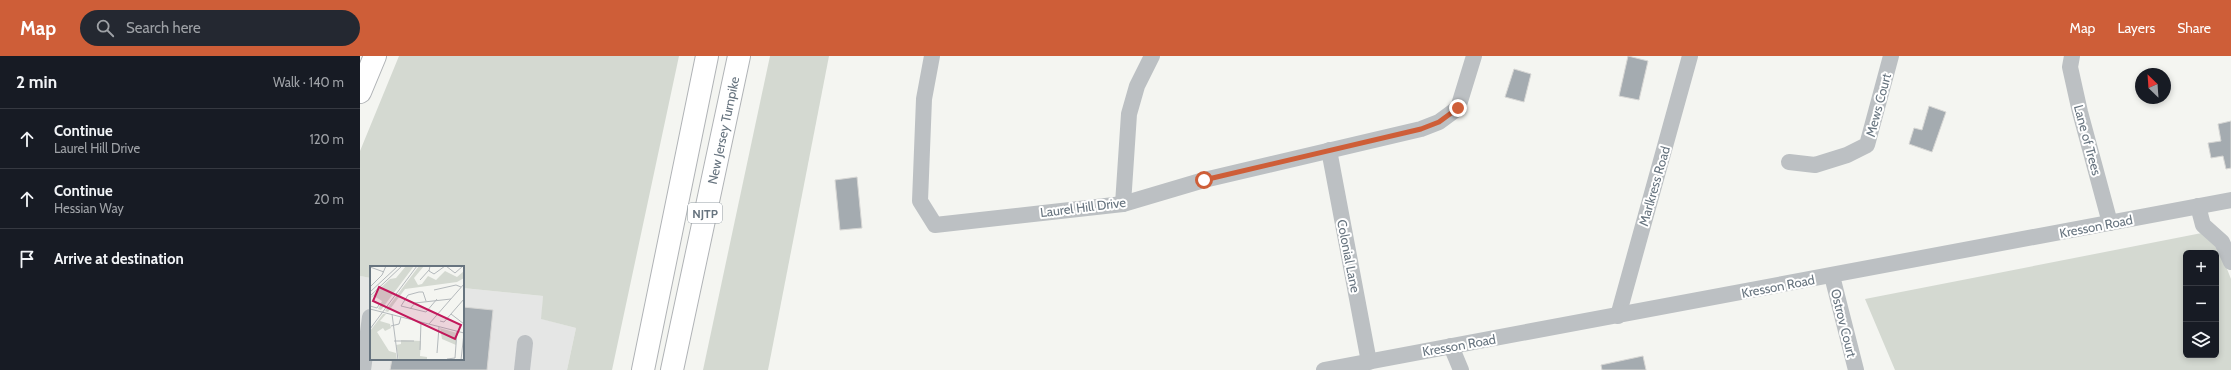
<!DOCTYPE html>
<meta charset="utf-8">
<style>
body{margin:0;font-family:Cabin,sans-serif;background:#242831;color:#f1f3f6}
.controls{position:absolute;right:12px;bottom:12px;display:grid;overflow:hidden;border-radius:6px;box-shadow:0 2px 6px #0003}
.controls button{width:36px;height:36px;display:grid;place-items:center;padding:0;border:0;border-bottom:1px solid #363941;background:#171b24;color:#f1f3f6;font:20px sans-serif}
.compass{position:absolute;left:1775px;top:12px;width:36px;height:36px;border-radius:50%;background:#171b24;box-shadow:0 2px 6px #0003;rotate:335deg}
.stop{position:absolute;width:12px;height:12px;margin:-9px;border:3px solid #ce5e38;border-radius:50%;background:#fff}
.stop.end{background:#ce5e38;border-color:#fff;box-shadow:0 1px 4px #0008}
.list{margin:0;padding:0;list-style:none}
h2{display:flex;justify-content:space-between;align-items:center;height:52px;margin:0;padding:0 16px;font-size:17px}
h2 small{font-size:13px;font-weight:400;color:#9ea1a6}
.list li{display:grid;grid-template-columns:26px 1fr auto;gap:12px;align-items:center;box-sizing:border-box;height:60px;padding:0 16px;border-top:1px solid #363941}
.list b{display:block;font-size:15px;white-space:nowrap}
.list p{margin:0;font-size:13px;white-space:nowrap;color:#9ea1a6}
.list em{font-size:13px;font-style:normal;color:#9ea1a6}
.icon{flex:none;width:22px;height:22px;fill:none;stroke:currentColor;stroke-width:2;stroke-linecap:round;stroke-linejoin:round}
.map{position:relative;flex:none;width:1871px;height:314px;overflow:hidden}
header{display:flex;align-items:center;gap:24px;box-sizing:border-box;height:56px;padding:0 20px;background:#ce5e38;color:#fff}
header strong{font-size:19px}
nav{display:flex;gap:22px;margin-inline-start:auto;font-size:14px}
.search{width:280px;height:36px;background:#242831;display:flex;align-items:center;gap:10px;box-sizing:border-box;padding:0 14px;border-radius:22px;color:#9ea1a6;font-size:15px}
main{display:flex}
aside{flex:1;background:#171b24}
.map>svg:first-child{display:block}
.built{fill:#e5e6e5}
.green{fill:#d4d9d1;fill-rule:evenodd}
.building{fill:#a4abb0;stroke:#d6d6d4}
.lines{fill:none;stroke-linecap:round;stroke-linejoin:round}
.highway-casing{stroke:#b0b3b6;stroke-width:24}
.minor{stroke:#bcc0c3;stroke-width:16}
.highway{stroke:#fff;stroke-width:22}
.route{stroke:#ce5e38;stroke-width:5}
.labels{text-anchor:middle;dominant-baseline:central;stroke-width:4;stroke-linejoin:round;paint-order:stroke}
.shield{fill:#fff;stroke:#959ea5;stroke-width:1}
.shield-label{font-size:12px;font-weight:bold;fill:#67747f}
.street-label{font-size:13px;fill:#67747f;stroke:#fff}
.inset-road{fill:none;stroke:#b4b9bc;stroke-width:1}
.view{fill:#c2185b;fill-opacity:0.15;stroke:#c2185b;stroke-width:2}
.inset-edge{fill:none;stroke:#67747f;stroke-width:2}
</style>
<header>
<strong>Map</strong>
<div class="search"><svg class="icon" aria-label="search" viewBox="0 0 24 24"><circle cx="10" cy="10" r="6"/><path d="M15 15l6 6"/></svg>Search here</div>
<nav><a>Map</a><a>Layers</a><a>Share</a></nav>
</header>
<main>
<aside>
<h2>2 min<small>Walk · 140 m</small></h2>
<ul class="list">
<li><svg class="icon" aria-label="ahead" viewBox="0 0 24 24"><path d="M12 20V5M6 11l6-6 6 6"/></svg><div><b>Continue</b><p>Laurel Hill Drive</p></div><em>120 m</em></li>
<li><svg class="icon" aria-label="ahead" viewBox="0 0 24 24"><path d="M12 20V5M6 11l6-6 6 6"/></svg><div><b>Continue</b><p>Hessian Way</p></div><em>20 m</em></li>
<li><svg class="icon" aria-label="arrive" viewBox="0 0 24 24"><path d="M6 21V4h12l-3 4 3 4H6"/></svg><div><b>Arrive at destination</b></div></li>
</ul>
</aside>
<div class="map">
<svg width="1871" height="314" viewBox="0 0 1871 314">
<rect width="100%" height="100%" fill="#f4f5f1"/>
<path class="built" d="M0 220 11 222V303H103V232L183 240 182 263 216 272 207 314H0Z"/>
<g class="green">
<path d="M39 0H319L252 314H207L216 272 181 263 183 240 103 232V211H11V222L0 220V95Z"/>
<path d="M410 0H469L408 314H343Z"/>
<path d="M1852 175 1871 223V314H1535L1505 243ZM1826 197H1856V299H1826Z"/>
</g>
<g class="building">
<path d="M1268 0 1288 5 1279 44 1259 40Z"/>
<path d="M1154 13 1171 18 1164 46 1145 41Z"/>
<path d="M1569 50 1586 56 1572 96 1549 88 1554 72 1562 74Z"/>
<path d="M1871 65V112L1866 113 1863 100 1851 102 1848 87 1861 85 1858 68Z"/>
<path d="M497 121 502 172 480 174 475 124Z"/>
<path d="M103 251 133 254 127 314H30L32 303H103Z"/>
<path d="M1283 300 1286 314H1242L1241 309Z"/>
</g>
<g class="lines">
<defs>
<g id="highway">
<path d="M0 36 15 0"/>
<path d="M283 314 347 0"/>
<path id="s1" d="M312 314 379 0"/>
</g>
</defs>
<use href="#highway" class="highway-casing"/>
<g class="minor">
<path d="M572 0 564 43 560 145 575 169 763 148 844 124 1061 73 1079 66 1098 52 1114 0"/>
<path d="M1712 0 1710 11 1720 56 1750 167"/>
<path d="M969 94 1009 306"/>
<path d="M1429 106 1455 109 1487 99 1507 89 1531 0"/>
<path d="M763 148 769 58 777 30 792 0"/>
<path d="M1838 150 1843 169 1862 186 1871 206"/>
<path d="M1472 220 1496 314"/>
<path d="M1258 260 1330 0"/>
<path d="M1091 290 1101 314"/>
<path d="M3 314 10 261"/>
<path d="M162 314 165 287"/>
<path d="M964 314 1871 144"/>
</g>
<use href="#highway" class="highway"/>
</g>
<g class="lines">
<path class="route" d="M844 124 1061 73 1079 66 1098 52"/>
</g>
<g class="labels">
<rect class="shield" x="328" y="147" width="34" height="20" rx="3"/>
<g class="shield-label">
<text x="345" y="157">NJTP</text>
</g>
<g class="street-label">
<text transform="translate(1518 49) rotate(-75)">Mews Court</text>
<text stroke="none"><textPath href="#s1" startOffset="245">New Jersey Turnpike</textPath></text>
<text transform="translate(1728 84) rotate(75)">Lane of Trees</text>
<text transform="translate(1294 130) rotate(-74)">Marlkress Road</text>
<text transform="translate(723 151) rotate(-7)">Laurel Hill Drive</text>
<text transform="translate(1736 170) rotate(-11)">Kresson Road</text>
<text transform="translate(989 200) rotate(79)">Colonial Lane</text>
<text transform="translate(1418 230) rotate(-11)">Kresson Road</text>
<text transform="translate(1484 267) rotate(76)">Ostrov Court</text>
<text transform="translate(1099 289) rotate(-10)">Kresson Road</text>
</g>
</g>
<g transform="translate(10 210)">
<rect width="94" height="94" fill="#f4f5f1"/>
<path d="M36 0H44L11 44 8 43 12 35 4 30 0 32 20 13 26 12ZM49 0H54L44 12 48 19 52 18 58 10 66 14 75 5 87 11 94 5V12L87 16 35 23 18 46 15 45ZM13 48H16L10 55 20 58 21 62 15 65 13 62 7 66 19 85 26 87 27 94H0V65ZM70 62 87 67 86 79 72 73ZM31 74 51 75 50 90 57 91V94H29L26 79 31 78Z" fill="#d4d9d1"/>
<path class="inset-road" d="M60 0 59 5 64 8 75 0M76 0 85 7 93 0M0 1 14 6M50 14 59 4M0 21 12 9 16 0M64 24 86 19 91 21M0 26 28 0M0 30 32 0M56 35 53 26H49L38 29 31 40 56 46 67 33M0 40 7 42 10 37M0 43 94 67M40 43 45 37 81 33M22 48 28 94M81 48 94 58M70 55 74 56 94 33M59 58 94 18M21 60 29 58 31 51M0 63 47 0M24 75H44M50 84 51 56M67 87 69 61M77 93 85 92 87 65M91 94 94 67"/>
<path class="view" d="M9 21 91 59 85 73 3 35Z"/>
<rect width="94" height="94" class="inset-edge"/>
</g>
</svg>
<div class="controls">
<button>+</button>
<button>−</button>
<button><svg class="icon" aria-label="layers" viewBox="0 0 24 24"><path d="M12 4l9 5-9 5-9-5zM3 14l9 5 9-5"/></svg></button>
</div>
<svg class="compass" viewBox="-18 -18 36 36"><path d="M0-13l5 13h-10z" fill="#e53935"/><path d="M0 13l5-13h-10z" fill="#9ea1a6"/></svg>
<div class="stop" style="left:844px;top:124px"></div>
<div class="stop end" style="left:1098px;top:52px"></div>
</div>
</main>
